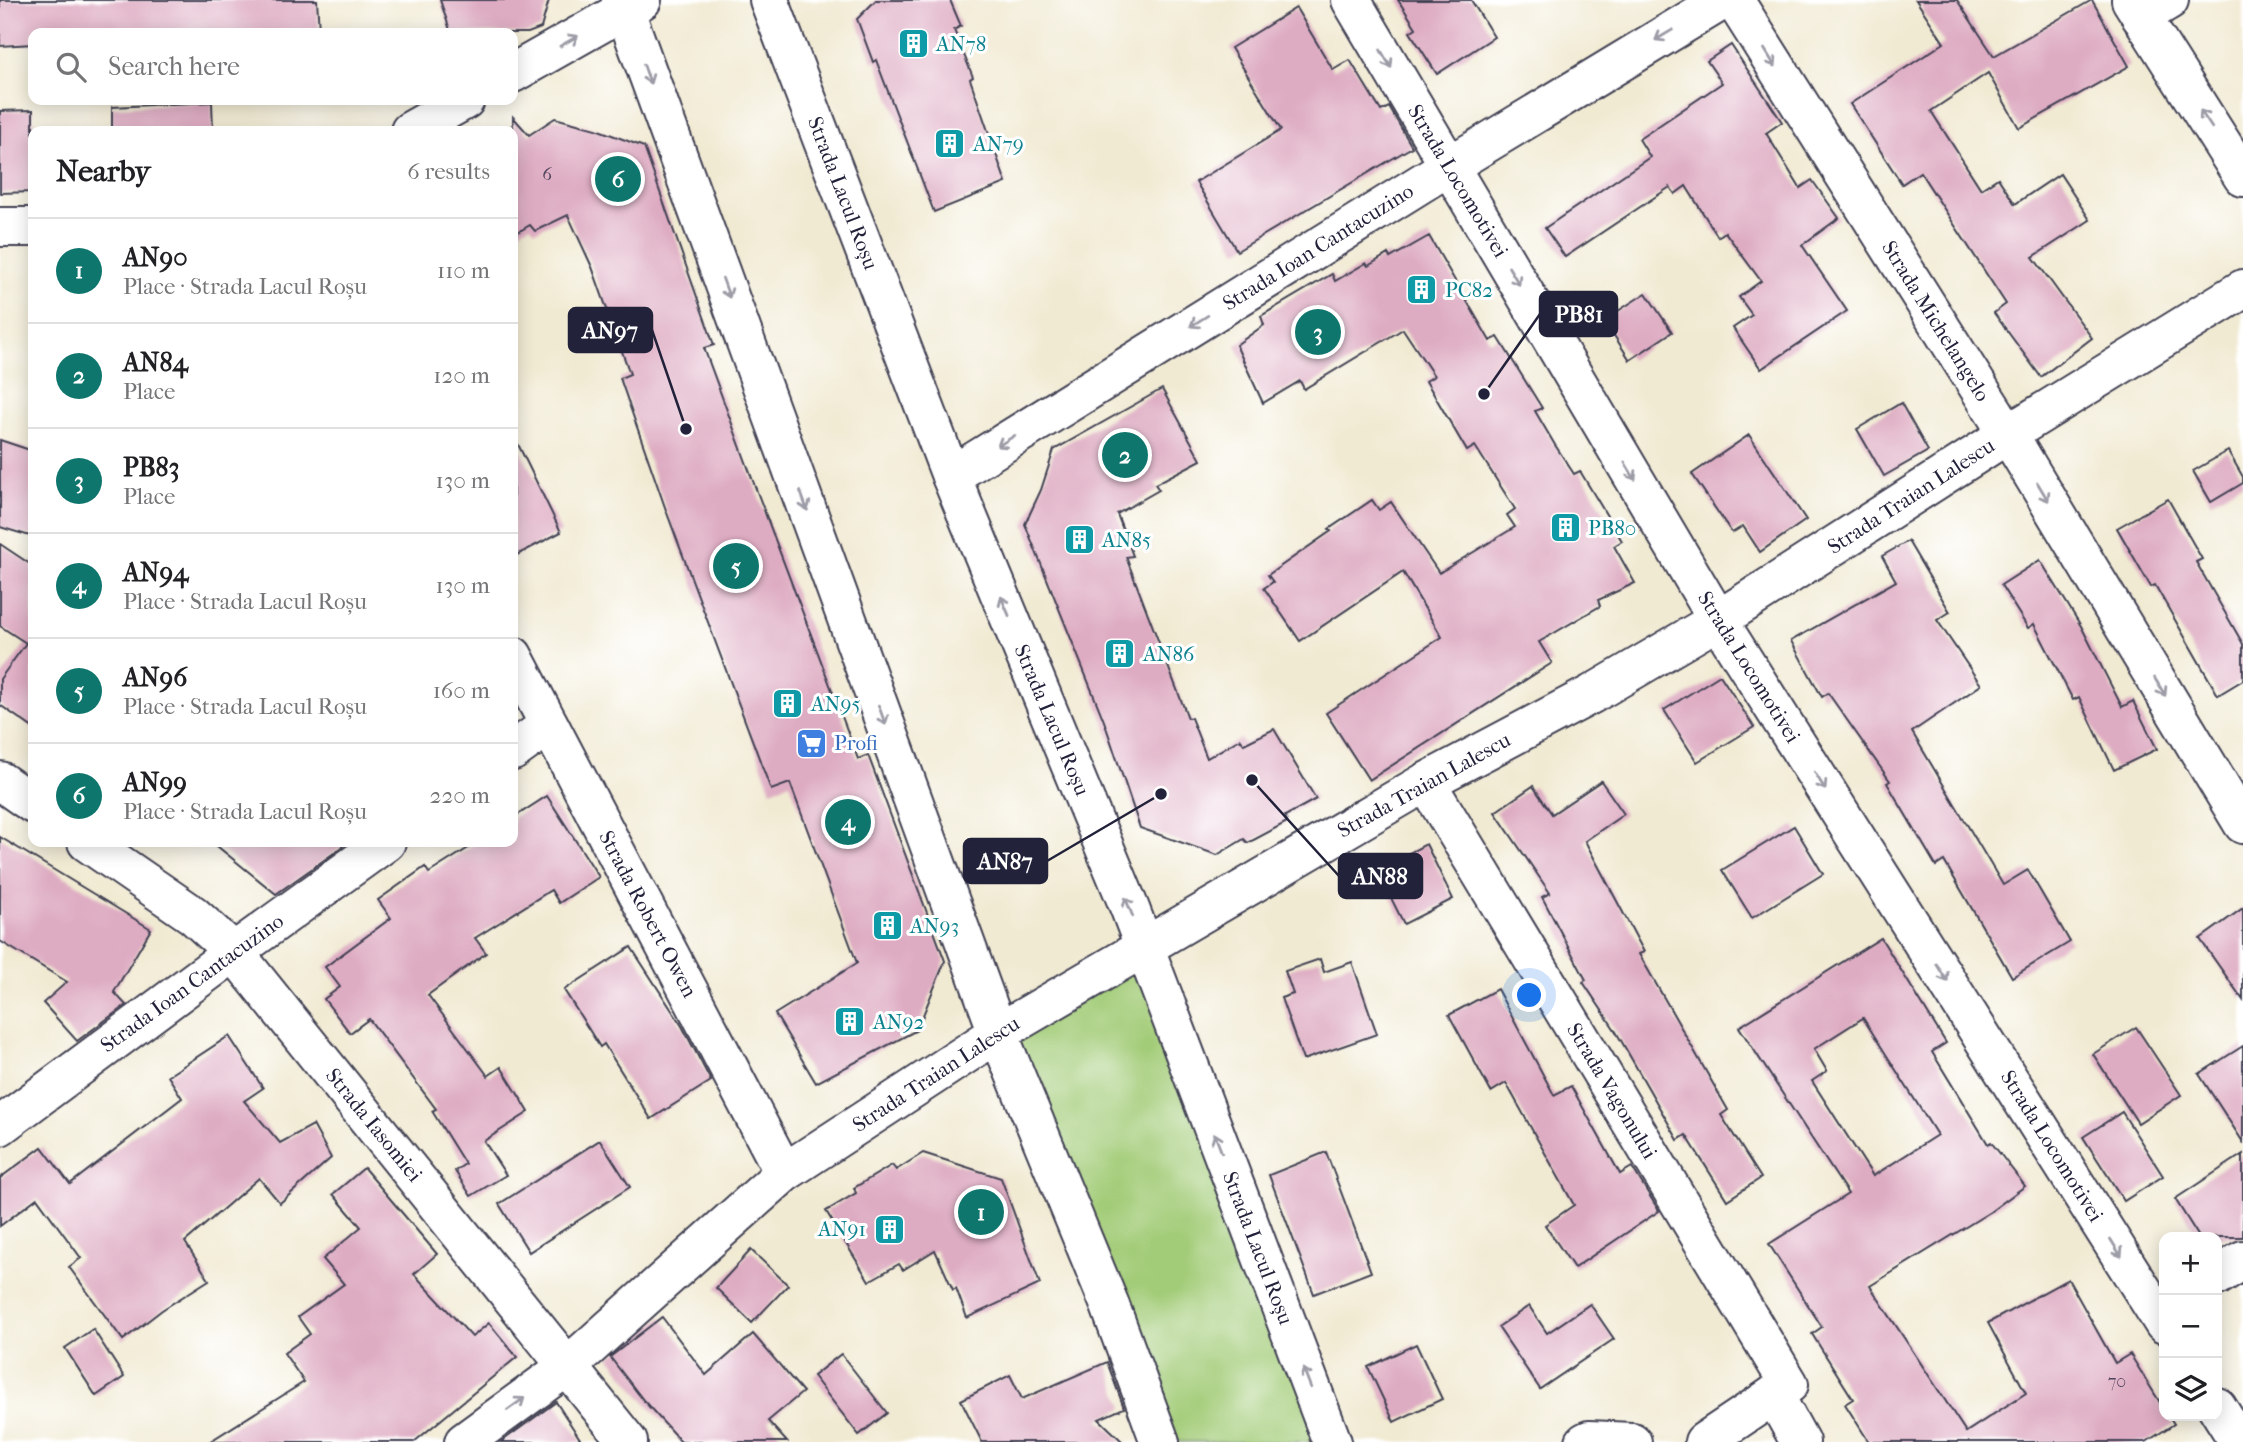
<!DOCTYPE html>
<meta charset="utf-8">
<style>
body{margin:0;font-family:"IM FELL French Canon",serif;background:#f6f6f6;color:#202124}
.controls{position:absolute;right:21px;bottom:21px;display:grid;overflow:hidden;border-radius:14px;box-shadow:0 4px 18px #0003}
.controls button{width:63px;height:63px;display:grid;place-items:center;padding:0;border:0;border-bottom:2px solid #e0e0e0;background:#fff;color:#202124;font:35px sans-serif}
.you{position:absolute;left:1530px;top:996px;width:24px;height:24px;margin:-18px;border:5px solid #fff;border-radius:50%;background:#1a73e8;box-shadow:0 0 0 10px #1a73e833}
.badge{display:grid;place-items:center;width:46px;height:46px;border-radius:50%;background:#0f766e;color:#fff;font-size:23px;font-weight:700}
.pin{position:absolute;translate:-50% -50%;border:4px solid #fff;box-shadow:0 2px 7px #0006}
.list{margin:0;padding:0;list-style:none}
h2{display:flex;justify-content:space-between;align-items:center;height:91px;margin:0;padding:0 28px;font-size:30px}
h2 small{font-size:23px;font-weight:400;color:#757577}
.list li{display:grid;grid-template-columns:46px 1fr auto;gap:21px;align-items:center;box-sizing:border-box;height:105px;padding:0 28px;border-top:2px solid #e0e0e0}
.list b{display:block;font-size:26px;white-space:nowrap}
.list p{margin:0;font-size:23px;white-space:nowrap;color:#757577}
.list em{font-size:23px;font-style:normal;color:#757577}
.icon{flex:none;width:38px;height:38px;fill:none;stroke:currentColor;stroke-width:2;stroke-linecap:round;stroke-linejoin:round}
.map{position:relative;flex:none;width:2243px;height:1442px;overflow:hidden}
.search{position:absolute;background:#fff;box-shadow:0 4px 18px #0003;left:28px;top:28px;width:490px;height:77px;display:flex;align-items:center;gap:18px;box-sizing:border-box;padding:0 24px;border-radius:14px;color:#757577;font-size:26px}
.panel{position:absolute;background:#fff;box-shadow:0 4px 18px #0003;left:28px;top:126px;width:490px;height:721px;border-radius:14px}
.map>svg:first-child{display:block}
.green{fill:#a3cc78;stroke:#62775a;stroke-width:2}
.building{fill:#deacc2;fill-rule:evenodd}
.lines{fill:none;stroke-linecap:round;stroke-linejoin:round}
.street-casing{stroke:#414052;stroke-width:42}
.street{stroke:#fff;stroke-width:38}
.oneway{stroke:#9c9ca7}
.labels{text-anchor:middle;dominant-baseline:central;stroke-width:6;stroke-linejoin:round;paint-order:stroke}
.number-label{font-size:18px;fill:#51445d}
.culture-label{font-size:21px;fill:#0d838f;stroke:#fff;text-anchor:start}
.street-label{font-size:21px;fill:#22223b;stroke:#fff}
.shop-label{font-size:21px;fill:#366cbe;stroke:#fff;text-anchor:start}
.leader{fill:none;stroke:#22223b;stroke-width:2.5}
.callout-dot{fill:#22223b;stroke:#fff;stroke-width:2.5}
.callout{fill:#22223b;stroke:#22223b;stroke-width:2.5}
.callout-label{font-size:23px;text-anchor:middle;font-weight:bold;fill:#fff}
</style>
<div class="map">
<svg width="2243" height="1442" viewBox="0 0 2243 1442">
<rect width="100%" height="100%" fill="#fff"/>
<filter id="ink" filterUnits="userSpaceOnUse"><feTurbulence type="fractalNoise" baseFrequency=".0143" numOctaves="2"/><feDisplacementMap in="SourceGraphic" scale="14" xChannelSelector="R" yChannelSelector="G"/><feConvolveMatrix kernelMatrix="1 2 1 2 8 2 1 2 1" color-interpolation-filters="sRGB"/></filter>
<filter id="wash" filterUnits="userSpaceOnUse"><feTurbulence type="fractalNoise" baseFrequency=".00686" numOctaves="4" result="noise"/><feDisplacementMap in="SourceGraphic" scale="28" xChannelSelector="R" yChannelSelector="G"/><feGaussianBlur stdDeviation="1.57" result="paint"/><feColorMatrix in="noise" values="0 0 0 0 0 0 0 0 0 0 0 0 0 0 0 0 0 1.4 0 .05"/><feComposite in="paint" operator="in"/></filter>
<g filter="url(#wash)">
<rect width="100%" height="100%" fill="#f1ead3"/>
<path class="green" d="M1144 946 1329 1442H1153L998 1033Z"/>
<g id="blocks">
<g class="building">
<path d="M0 0H317L319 30 257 33H33V44L0 46Z"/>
<path d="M440 0H549L541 28 528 33H451Z"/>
<path d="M876 0H950L961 26 954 30 973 77 970 79 1006 183 934 212 876 60 873 62 857 19Z"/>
<path d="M1398 0H1471L1494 37 1437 74 1410 32 1416 28Z"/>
<path d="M1916 0H1957L1994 56 2092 0 2129 66 2019 128 1988 73 1931 111 1981 189 1998 178 2015 204 2060 174 2090 220 2033 257 2092 338 2041 377 1994 313 2006 304 1920 172 1902 184 1850 104 1944 43Z"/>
<path d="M1296 8 1333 70 1350 60 1381 111 1389 107 1412 147 1237 251 1196 182 1281 130 1231 48Z"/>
<path d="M1731 45 1782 122 1766 133 1800 188 1812 180 1839 218 1802 245 1847 311 1761 369 1733 328 1752 315 1739 297 1761 281 1725 232 1718 237 1686 186 1675 194 1670 187 1565 257 1545 228 1650 157 1639 139 1722 83 1707 61Z"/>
<path d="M212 102 213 131H112V107Z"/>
<path d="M33 110V192L0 193V111Z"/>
<path d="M513 117 529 135 555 118 596 129 644 147 714 345 704 348 753 481 858 759 868 755 945 961 917 1030 816 1083 775 1014 857 963 790 783 771 790 667 513 620 378 630 374 592 267 568 215 535 231 530 225 513 235Z"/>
<path d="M1429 236 1490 341 1498 337 1542 408 1535 411 1555 445 1574 474 1580 471 1622 541 1614 546 1635 583 1598 600 1600 606 1539 642 1552 663 1369 780 1326 713 1442 637 1403 572 1300 641 1264 588 1273 582 1268 575 1331 531 1329 529 1372 500 1379 510 1391 502 1439 573 1515 527 1507 515 1515 509 1475 446 1467 451 1426 381 1434 376 1403 329 1304 389 1300 381 1263 403 1236 345 1264 325 1261 316 1332 274 1335 281 1366 263 1368 266 1388 254 1390 258Z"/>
<path d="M1646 293 1672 332 1630 360 1604 320Z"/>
<path d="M1162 389 1201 460 1155 484 1159 490 1117 514 1133 556 1126 557 1188 718H1191L1207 758 1240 739 1244 744 1274 729 1316 799 1285 816 1287 822 1248 843 1244 839 1217 855 1140 828 1104 721 1025 524 1041 490 1054 450Z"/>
<path d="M1901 403 1928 451 1884 476 1857 429Z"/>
<path d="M513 434 561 532 513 557Z"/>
<path d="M1749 435 1806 520 1760 552 1743 526 1732 533 1692 474Z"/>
<path d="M0 440 33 451V537L0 527Z"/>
<path d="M2228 451 2243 477V483L2211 502 2193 471Z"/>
<path d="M2168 499 2202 559 2196 562 2243 644V680L2218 695 2155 585 2151 587 2117 528Z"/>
<path d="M1908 541 1950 612 1937 620 1981 685 1912 732 2003 885 2028 870 2070 942 2012 977 1944 861 1936 866 1887 783 1890 781 1828 693 1822 697 1791 641 1896 581 1882 556Z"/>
<path d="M0 544 33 566V728L0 705V679L26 643 0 626Z"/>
<path d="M2040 560 2081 626 2122 707 2133 701 2157 749 2114 770 2079 697 2073 700 2034 624 2028 628 2001 585Z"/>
<path d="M1720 675 1754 727 1697 762 1664 710Z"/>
<path d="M1601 781 1624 814 1585 841 1644 952 1639 954 1728 1110 1721 1115 1761 1178 1727 1200 1686 1135 1678 1140 1615 1030 1583 982 1586 980 1542 897 1550 893 1495 812 1533 786 1552 814Z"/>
<path d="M547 796 599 877 559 903 551 890 475 938 486 953 428 995 488 1076 501 1067 529 1112 484 1141 506 1175 471 1196 455 1171 465 1164 432 1111 436 1109 369 1019 350 1033 324 999 340 987 325 967 391 918 378 900 425 867 429 873 478 842H513V818Z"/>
<path d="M1794 826 1823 874 1752 918 1722 870Z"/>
<path d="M0 837 151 929 114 992 126 1005 77 1041 43 1003 67 982 0 941Z"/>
<path d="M212 842H346L341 848 276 894Z"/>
<path d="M1426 844 1453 899 1404 924 1377 870Z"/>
<path d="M2243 908V1000L2200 939Z"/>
<path d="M1881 938 1946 1043 1932 1052 1988 1144 1991 1142 2025 1186 1990 1212 1870 1286 1966 1432 2026 1393 1988 1323 2068 1279 2115 1363 2130 1354 2164 1409V1416H2169L2174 1424 2146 1442H1869L1845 1404 1853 1399 1812 1334 1822 1327 1769 1244 1848 1194 1739 1027ZM1863 1018 1937 1135 1873 1176 1812 1081 1827 1071 1814 1049Z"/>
<path d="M631 947 682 1026 711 1081 651 1119 604 1044 600 1047 564 990Z"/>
<path d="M1320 959 1324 972 1352 962 1377 1034 1303 1060 1281 998 1293 994 1285 971Z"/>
<path d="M1497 989 1554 1095 1571 1086 1620 1174 1632 1167 1659 1211 1574 1268 1545 1225 1574 1205 1506 1083 1491 1092 1449 1015Z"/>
<path d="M2136 1027 2181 1095 2138 1123 2093 1054Z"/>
<path d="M229 1036 263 1088 244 1101 280 1143 313 1125 331 1158 280 1203 259 1178 185 1242 209 1280 162 1310 123 1340 69 1267 81 1258 37 1198 0 1226V1178L42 1147 70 1184 182 1098 168 1076Z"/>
<path d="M2243 1046V1142L2199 1074Z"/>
<path d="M2122 1112 2163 1176 2124 1201 2083 1137Z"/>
<path d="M600 1140 630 1187 529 1252 499 1204Z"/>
<path d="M1326 1152 1371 1272 1314 1294 1269 1175Z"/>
<path d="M923 1153 1001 1178 1040 1284 967 1318 956 1288 953 1290 935 1250 903 1270 899 1264 869 1281 826 1211 856 1193 854 1188 892 1165 896 1170Z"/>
<path d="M2243 1154V1237H2199L2175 1199Z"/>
<path d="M364 1168 437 1254 414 1274 472 1337 489 1323 517 1357 414 1442H209L304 1382 284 1353 310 1334 298 1317 344 1284 323 1259 361 1227 333 1194Z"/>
<path d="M751 1250 788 1285 752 1323 716 1288Z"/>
<path d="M1590 1304 1614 1339 1540 1389 1498 1327 1529 1306 1547 1333Z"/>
<path d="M662 1317 706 1375 753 1334 803 1392 768 1421 787 1442H681L644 1401 610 1357Z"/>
<path d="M93 1329 124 1377 96 1396 65 1348Z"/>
<path d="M1416 1344 1442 1399 1394 1422 1368 1367Z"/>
<path d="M841 1354 887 1413 859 1435 813 1376Z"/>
<path d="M1107 1362 1124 1408 1099 1419 1123 1442H982L961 1400 1010 1375 1022 1399Z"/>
<path d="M556 1402 582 1442H501Z"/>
</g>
</g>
</g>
<g filter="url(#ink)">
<use href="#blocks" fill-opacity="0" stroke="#414052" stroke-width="2"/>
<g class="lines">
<defs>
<g id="street">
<path d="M621 0 998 1033 1109 1303 1160 1442"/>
<path d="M769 0 951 476 1130 909 1332 1442"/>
<path d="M1351 0 1718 620 2164 1324"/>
<path d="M1734 0 2008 434 2243 824"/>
<path d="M2131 0 2243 177"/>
<path d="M2141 17 2169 0"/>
<path d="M513 73 642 0"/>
<path d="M410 131 465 100"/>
<path d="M0 227H33"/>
<path d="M951 476 1449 166 1723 0"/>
<path d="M513 656 784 1173"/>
<path d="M513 751 549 725"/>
<path d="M0 781 33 804"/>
<path d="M1426 782 1789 1384 1774 1395 1800 1442"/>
<path d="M87 842 193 915 234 952 628 1442"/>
<path d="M0 1126 234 952 386 842"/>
<path d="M2217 1276 2243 1260"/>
<path d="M2217 1407 2239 1442"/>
<path d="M464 1442 568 1366 784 1173 998 1033 1426 782 1592 694 1718 620 2008 434 2243 289"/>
<path d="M1585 1442 1589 1440 1632 1442"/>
<path d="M1704 1442 1774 1395"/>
</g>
</defs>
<use href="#street" class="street-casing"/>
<use href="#street" class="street"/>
</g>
<defs><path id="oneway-shaft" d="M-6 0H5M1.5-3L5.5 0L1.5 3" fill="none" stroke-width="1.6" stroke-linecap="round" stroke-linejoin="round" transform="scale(1.75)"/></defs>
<g class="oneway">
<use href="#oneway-shaft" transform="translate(1664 35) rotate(149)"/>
<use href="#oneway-shaft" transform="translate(569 41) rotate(-30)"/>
<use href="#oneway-shaft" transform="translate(1770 58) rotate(58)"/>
<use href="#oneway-shaft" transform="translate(1386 59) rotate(59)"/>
<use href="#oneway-shaft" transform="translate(647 74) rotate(70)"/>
<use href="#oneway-shaft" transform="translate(2206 119) rotate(-123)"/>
<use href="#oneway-shaft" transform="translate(1514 276) rotate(59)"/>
<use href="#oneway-shaft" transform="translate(726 288) rotate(70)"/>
<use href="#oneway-shaft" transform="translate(1199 321) rotate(148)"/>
<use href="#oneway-shaft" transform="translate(1006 441) rotate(148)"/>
<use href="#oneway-shaft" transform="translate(1630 471) rotate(59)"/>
<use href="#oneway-shaft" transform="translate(2043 492) rotate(59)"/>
<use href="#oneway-shaft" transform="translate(804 501) rotate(70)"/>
<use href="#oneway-shaft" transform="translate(1005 606) rotate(-113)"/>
<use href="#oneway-shaft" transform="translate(2160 687) rotate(59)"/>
<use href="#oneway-shaft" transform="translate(882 715) rotate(70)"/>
<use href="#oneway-shaft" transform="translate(1820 781) rotate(58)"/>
<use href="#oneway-shaft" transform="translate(1129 907) rotate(-112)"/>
<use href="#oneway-shaft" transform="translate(1942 973) rotate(58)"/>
<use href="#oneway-shaft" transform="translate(1218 1143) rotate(-111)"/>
<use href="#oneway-shaft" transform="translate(2116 1248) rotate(58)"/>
<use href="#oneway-shaft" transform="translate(1307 1378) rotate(-111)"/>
<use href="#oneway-shaft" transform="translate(516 1404) rotate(-36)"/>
</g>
</g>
<defs>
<symbol id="building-square" viewBox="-11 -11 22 22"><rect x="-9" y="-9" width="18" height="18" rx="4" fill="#0f9aa8" stroke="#fff"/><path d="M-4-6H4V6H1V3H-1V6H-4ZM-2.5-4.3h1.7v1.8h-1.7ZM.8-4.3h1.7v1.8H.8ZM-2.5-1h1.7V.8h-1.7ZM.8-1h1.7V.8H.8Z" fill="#fff"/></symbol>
<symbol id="supermarket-square" viewBox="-11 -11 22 22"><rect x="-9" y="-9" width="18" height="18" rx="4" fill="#3f7fe0" stroke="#fff"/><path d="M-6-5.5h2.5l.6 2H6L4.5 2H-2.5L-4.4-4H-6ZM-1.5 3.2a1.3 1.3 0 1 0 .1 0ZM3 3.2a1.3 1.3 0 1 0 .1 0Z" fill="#fff"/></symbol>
</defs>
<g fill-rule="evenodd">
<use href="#building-square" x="896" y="26" width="35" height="35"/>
<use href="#building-square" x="932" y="126" width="35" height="35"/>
<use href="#building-square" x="1404" y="272" width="35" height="35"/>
<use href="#building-square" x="1548" y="510" width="35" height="35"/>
<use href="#building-square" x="1062" y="522" width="35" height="35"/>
<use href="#building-square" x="1102" y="636" width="35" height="35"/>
<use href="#building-square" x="770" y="686" width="35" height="35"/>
<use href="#supermarket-square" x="794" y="726" width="35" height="35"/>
<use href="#building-square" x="870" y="908" width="35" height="35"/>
<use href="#building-square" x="832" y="1004" width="35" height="35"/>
<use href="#building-square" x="872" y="1212" width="35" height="35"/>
</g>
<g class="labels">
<g class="number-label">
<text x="547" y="174">6</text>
<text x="2117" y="1381">70</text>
</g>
<g class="culture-label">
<text x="936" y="44">AN78</text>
<text x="973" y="144">AN79</text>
<text x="1445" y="290">PC82</text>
<text x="1588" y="528">PB80</text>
<text x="1102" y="540">AN85</text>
<text x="1143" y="654">AN86</text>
<text x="811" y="704">AN95</text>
<text x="910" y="926">AN93</text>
<text x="873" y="1022">AN92</text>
<text x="866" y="1229" text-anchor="end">AN91</text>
</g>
<g class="street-label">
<text transform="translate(1458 181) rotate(59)">Strada Locomotivei</text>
<text transform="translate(843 193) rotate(69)">Strada Lacul Roșu</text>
<text transform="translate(1318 247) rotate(-32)">Strada Ioan Cantacuzino</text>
<text transform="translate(1936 321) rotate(58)">Strada Michelangelo</text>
<text transform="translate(1911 496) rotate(-33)">Strada Traian Lalescu</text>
<text transform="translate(1749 667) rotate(58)">Strada Locomotivei</text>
<text transform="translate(1052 720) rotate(67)">Strada Lacul Roșu</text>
<text transform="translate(1424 785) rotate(-29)">Strada Traian Lalescu</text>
<text transform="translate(648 914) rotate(62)">Strada Robert Owen</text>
<text transform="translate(192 983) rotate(-36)">Strada Ioan Cantacuzino</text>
<text transform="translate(936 1074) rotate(-33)">Strada Traian Lalescu</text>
<text transform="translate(1612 1091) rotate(59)">Strada Vagonului</text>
<text transform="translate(374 1125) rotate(51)">Strada Iasomiei</text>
<text transform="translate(2052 1146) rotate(58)">Strada Locomotivei</text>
<text transform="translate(1258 1248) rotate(69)">Strada Lacul Roșu</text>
</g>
<g class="shop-label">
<text x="834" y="743">Profi</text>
</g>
</g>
<path class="leader" d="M1484 394L1540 314M686 429L652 330M1161 794L1047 861M1252 780L1339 876"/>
<g class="callout-dot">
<circle cx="1484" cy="394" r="7"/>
<circle cx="686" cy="429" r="7"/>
<circle cx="1161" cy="794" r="7"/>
<circle cx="1252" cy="780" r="7"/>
</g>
<g class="callout">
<rect x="1540" y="292" width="77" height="44" rx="7"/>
<rect x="569" y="308" width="83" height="44" rx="7"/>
<rect x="964" y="839" width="83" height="44" rx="7"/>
<rect x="1339" y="854" width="83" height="44" rx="7"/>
</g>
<g class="callout-label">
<text x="1579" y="322">PB81</text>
<text x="610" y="338">AN97</text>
<text x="1005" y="869">AN87</text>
<text x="1380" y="884">AN88</text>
</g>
</svg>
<div class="controls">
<button>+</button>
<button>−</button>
<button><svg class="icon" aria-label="layers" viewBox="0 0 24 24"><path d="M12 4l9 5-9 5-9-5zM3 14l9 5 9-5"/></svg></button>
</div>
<div class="you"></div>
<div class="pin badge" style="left:981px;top:1212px">1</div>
<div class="pin badge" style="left:1125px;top:455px">2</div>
<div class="pin badge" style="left:1318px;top:332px">3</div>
<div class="pin badge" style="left:848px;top:822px">4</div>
<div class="pin badge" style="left:736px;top:566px">5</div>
<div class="pin badge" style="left:618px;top:179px">6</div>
<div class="search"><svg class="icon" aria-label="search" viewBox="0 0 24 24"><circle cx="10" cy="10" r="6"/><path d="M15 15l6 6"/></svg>Search here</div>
<section class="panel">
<h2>Nearby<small>6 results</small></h2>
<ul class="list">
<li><span class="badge">1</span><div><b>AN90</b><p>Place · Strada Lacul Roșu</p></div><em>110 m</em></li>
<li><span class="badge">2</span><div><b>AN84</b><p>Place</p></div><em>120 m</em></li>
<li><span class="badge">3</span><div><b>PB83</b><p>Place</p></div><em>130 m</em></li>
<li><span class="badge">4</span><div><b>AN94</b><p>Place · Strada Lacul Roșu</p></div><em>130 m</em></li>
<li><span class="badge">5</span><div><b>AN96</b><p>Place · Strada Lacul Roșu</p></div><em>160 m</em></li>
<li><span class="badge">6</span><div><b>AN99</b><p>Place · Strada Lacul Roșu</p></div><em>220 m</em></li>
</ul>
</section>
</div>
